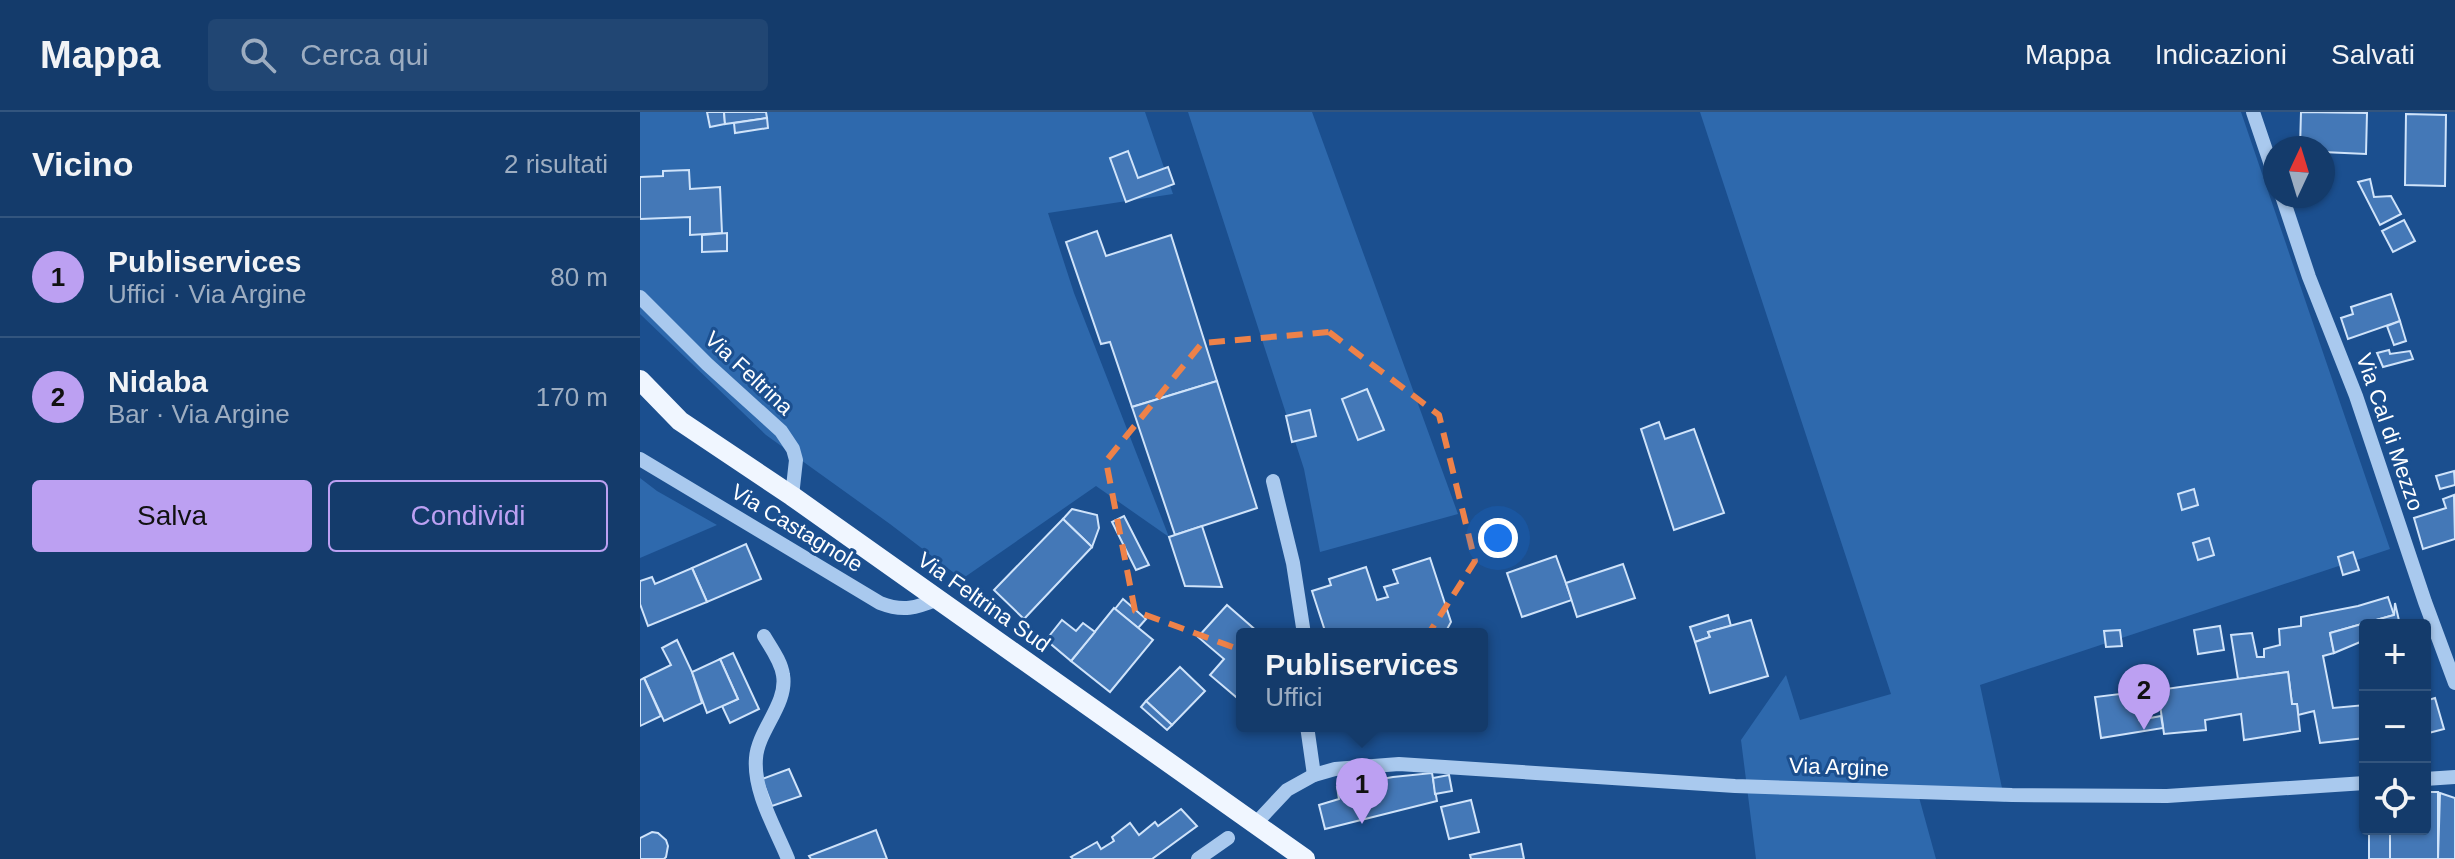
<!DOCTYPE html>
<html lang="it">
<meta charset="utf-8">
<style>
body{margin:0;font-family:Helvetica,sans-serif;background:#214673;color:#f1f3f6}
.controls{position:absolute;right:24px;bottom:24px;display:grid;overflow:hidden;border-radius:8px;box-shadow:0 2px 6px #0004}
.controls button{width:72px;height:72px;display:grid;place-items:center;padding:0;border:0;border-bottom:2px solid #33557e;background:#143b6b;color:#f1f3f6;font:40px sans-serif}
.compass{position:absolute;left:1623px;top:24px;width:72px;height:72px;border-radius:50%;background:#143b6b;box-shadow:0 2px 6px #0004;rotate:4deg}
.you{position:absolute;left:858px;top:426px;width:28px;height:28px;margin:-20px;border:6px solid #fff;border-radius:50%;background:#1a73e8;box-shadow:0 0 0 12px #1a73e833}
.badge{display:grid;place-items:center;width:52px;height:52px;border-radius:50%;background:#bca0f2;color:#111;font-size:26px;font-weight:700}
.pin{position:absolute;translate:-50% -66px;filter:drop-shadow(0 2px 4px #0008)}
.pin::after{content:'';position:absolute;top:42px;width:28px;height:24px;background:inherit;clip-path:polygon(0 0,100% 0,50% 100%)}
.popup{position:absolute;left:596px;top:516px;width:252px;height:104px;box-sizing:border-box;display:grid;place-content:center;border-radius:8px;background:#143b6b;filter:drop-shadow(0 2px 6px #0005);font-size:26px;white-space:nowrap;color:#9dadc1}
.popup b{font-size:30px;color:#f1f3f6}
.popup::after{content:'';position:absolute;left:50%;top:100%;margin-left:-16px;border:16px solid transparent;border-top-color:#143b6b}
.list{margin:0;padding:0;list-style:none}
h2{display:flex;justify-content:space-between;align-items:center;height:104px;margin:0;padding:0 32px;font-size:34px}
h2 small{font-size:26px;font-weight:400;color:#9dadc1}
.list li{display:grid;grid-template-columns:52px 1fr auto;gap:24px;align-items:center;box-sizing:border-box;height:120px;padding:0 32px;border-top:2px solid #33557e}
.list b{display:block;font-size:30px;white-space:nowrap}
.list p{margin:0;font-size:26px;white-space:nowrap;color:#9dadc1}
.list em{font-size:26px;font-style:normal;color:#9dadc1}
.actions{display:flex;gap:16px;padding:24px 32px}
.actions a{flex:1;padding:18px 0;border:2px solid #bca0f2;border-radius:8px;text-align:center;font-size:28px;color:#bca0f2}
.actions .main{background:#bca0f2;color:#111}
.icon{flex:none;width:44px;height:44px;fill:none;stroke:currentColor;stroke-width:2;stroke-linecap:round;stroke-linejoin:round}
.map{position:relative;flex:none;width:1815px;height:747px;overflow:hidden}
header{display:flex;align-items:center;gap:48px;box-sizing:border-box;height:112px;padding:0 40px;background:#143b6b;border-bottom:2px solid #33557e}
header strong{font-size:38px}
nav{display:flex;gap:44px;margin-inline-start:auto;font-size:28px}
.search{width:560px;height:72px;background:#214673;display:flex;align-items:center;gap:20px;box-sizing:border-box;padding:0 28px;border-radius:8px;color:#9dadc1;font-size:30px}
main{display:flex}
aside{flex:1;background:#143b6b}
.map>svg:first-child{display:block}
.green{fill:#2e69ad}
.building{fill:#4478b7;stroke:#cfe3fa;stroke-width:2}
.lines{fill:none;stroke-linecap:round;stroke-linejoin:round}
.minor{stroke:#a9c9ee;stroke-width:14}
.major{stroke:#f0f6ff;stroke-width:20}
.marked{fill:none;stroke:#ee8249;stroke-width:6;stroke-dasharray:16 10;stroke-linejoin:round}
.labels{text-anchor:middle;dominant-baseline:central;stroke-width:6;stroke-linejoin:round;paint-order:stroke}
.street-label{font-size:22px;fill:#fff;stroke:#1b4f8f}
</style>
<header>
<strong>Mappa</strong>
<div class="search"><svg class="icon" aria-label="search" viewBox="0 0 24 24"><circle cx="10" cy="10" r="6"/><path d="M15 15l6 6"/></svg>Cerca qui</div>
<nav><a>Mappa</a><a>Indicazioni</a><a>Salvati</a></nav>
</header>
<main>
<aside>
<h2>Vicino<small>2 risultati</small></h2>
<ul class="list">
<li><span class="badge">1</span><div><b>Publiservices</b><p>Uffici · Via Argine</p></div><em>80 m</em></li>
<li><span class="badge">2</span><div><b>Nidaba</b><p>Bar · Via Argine</p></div><em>170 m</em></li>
</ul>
<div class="actions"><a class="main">Salva</a><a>Condividi</a></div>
</aside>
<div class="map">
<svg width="1815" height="747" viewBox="0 0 1815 747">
<rect width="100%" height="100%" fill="#1b4f8f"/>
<g class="green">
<path d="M0 0H505L533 82 408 101 434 181 529 425 456 374 322 467 250 412 126 323 0 202Z"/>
<path d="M548 0H672L818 402 680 440 664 357Z"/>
<path d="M1060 0H1601L1750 437 1340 573 1365 690 1277 678 1296 747H1116L1101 628 1146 563 1160 608 1251 582Z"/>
<path d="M0 366 17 379 77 413 0 446Z"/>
</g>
<g class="building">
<path d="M67 0H84L85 12 70 15Z"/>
<path d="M84 0H126L127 6 85 12Z"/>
<path d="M1661 0 1727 1 1726 42 1683 40V36H1660Z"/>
<path d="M1766 2 1806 3 1805 74 1765 73Z"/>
<path d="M127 6 128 16 95 21 94 11Z"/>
<path d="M488 39 498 66 528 55 534 72 486 90 470 46Z"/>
<path d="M49 58 50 77 80 75 82 121 50 123V105L0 107V65L23 64V59Z"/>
<path d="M1730 67 1734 85 1751 84 1761 102 1740 113 1718 70Z"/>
<path d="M1764 108 1775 129 1753 140 1742 119Z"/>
<path d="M457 119 466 144 531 123 577 269 492 295 470 230 461 232 426 130Z"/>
<path d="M87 121V139L62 140V123Z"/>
<path d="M1751 182 1760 209 1708 227 1701 206 1713 202 1711 195Z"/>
<path d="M1760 209 1766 229 1754 233 1747 214Z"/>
<path d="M1749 238 1750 242 1770 239 1773 247 1743 255 1737 241Z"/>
<path d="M577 269 617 396 535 423 492 295Z"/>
<path d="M727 277 744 318 718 328 702 287Z"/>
<path d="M670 298 676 324 652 330 646 304Z"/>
<path d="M1019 310 1025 327 1054 317 1084 401 1034 418 1001 317Z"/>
<path d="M1814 359 1815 373 1800 377 1796 364Z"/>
<path d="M1554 377 1558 393 1542 398 1538 382Z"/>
<path d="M1814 383 1815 427 1783 437 1774 406 1806 396 1803 387Z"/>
<path d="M432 397 457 403 459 416 452 435 423 407Z"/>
<path d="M484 404 509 453 496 458 472 410Z"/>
<path d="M423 407 452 435 384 507 354 478Z"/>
<path d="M562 414 582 475 545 474 529 425Z"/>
<path d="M1569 426 1574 443 1558 448 1553 431Z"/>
<path d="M106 432 121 467 67 490 52 456Z"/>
<path d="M1713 440 1719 458 1703 463 1698 445Z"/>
<path d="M916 444 932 488 882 505 867 461Z"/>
<path d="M790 446 811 510 805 521 686 522 672 479 691 473 689 467 726 455 737 488 748 485 744 475 758 471 753 458Z"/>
<path d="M983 452 995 486 937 505 926 471Z"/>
<path d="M52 456 67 490 8 514 0 492V469L12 465 15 472Z"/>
<path d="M1748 485 1754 503 1690 521 1694 541 1683 544 1693 596 1725 593V626L1680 631 1674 599 1658 603 1657 592H1652L1648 560 1598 567 1591 523 1612 521 1617 545H1624V537L1640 533 1639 517 1661 514V505L1718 494Z"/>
<path d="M483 487 506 507 498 516 475 497Z"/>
<path d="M1755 491 1760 513H1725V528L1694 541 1690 521 1754 503Z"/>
<path d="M587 493 619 521 602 522V590L570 563 584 547 558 525Z"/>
<path d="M474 496 513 528 470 580 431 549Z"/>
<path d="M1088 503 1091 514 1068 520 1070 525 1055 530 1050 515Z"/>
<path d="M422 508 436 519 443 511 455 520 431 549 406 528Z"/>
<path d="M1111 508 1128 564 1070 581 1055 530 1070 525 1068 520Z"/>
<path d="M1580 514 1584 538 1558 542 1554 518Z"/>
<path d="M1480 518 1482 534 1466 535 1464 519Z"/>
<path d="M37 528 52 560 62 591 24 609 4 566 31 553 22 536Z"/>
<path d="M93 541 119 597 90 611 82 594 98 587 80 547Z"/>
<path d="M80 547 98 587 67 601 52 560Z"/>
<path d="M540 555 565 579 532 613 506 589Z"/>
<path d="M1648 560 1652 592H1657L1660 619 1604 628 1601 602 1565 608 1566 618 1524 622 1518 578Z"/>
<path d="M4 566 21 604 0 614V568Z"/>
<path d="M1496 580 1499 608 1521 604 1523 616 1461 626 1455 585Z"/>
<path d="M1795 586 1804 617 1785 622V589Z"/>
<path d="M506 589 532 613 527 618 501 595Z"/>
<path d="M149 657 161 684 132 694 122 667Z"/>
<path d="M792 661 797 689 685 717 679 693 699 687 697 675 753 665Z"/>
<path d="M809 663 812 679 795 682 793 666Z"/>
<path d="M1785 680H1798V747H1750V717H1785Z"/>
<path d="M1800 681 1815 686V747H1798Z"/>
<path d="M831 688 839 720 809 727 801 695Z"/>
<path d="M541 697 557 714 512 747H433L431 745 457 730 461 737 474 729 472 725 490 711 499 723 515 710 518 714Z"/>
<rect x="1729" y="717" width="21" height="30"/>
<path d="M236 718 247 747H171L169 744Z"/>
<path d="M12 720 18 721 26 728 28 734 26 745 24 747H0V726Z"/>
<path d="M881 732 884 747H831L830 743Z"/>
</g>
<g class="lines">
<g class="minor">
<path d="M1613 0 1635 65"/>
<path d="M1642 84 1669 165 1716 284 1785 490 1815 571"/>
<path d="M0 185 67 252 141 319 153 337 156 348 152 384"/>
<path d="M0 347 240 491C263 500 276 496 298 487"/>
<path d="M633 369 653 451 664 522"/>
<path d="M124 524C131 536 141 549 143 563 148 592 118 618 116 646 113 680 136 717 148 747"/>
<path d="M667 614 674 663"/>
<path d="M1785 667 1815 665"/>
<path d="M616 711 647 678 674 663 695 657 759 652 1095 674 1372 683 1527 684 1725 671"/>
<path d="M558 747 588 726"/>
</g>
<path class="major" d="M0 268 40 309 152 384 665 747"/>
</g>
<path class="marked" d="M689 220 799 303 835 449 761 565 644 554 495 499 466 349 562 231Z"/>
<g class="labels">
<g class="street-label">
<text transform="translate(109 261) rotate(43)">Via Feltrina</text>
<text transform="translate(1750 320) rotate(71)">Via Cal di Mezzo</text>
<text transform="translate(157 416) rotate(31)">Via Castagnole</text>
<text transform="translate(344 490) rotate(35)">Via Feltrina Sud</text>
<text transform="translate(1199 655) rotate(2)">Via Argine</text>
</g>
</g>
</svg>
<div class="controls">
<button>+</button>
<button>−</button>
<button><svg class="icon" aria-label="locate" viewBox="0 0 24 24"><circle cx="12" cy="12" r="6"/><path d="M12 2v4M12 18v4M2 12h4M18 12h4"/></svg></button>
</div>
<svg class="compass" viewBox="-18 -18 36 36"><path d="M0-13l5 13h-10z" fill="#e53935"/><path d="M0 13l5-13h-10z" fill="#9dadc1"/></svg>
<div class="you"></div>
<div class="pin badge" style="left:722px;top:712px">1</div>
<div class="popup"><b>Publiservices</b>Uffici</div>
<div class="pin badge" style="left:1504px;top:618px">2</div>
</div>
</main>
